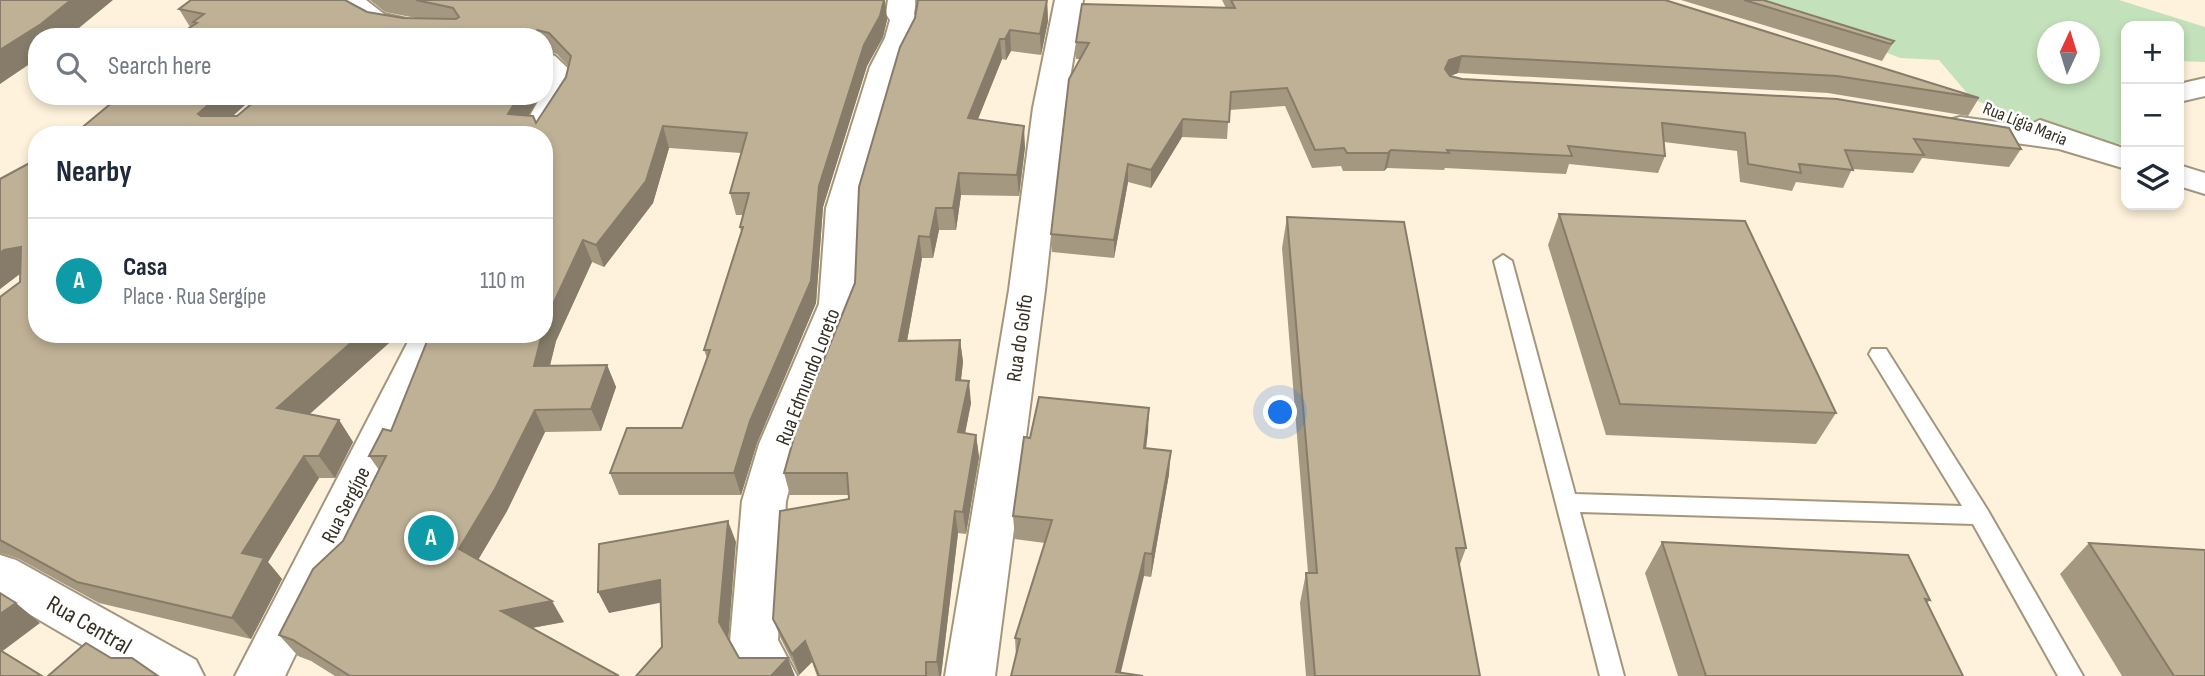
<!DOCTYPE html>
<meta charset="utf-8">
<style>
body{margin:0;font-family:"Sofia Sans Condensed",sans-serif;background:#f6f6f7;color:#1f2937}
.controls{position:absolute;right:21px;top:21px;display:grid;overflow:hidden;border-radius:14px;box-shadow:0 4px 10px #0003}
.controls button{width:63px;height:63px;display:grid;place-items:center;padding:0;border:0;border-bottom:2px solid #e0e1e3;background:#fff;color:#1f2937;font:35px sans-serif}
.compass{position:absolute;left:2037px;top:21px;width:63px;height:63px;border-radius:50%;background:#fff;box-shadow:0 4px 10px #0003;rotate:4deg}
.you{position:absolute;left:1281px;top:413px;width:24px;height:24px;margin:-18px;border:5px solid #fff;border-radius:50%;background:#1a73e8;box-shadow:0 0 0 10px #1a73e833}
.badge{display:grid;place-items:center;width:46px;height:46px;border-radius:50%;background:#b45309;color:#fff;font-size:23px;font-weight:700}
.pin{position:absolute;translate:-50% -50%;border:4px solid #fff;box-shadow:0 2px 7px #0006}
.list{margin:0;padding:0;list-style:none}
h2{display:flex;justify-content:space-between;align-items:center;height:91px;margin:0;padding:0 28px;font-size:30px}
h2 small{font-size:23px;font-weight:400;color:#747a83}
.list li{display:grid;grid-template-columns:46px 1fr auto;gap:21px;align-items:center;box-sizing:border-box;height:126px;padding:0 28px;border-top:2px solid #e0e1e3}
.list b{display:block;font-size:26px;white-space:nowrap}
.list p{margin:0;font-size:23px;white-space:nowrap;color:#747a83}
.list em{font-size:23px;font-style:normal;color:#747a83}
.icon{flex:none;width:38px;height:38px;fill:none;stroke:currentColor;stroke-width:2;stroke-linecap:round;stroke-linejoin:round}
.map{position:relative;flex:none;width:2205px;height:676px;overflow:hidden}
.search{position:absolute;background:#fff;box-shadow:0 4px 10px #0003;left:28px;top:28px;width:525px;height:77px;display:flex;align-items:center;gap:18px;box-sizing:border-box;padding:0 24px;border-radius:28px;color:#747a83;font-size:26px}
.panel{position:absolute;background:#fff;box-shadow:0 4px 10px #0003;left:28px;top:126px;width:525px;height:217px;border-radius:28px}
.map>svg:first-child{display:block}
.green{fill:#c3e1ba;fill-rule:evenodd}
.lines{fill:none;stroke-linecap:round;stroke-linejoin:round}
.lane-casing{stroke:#a3967c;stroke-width:4}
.street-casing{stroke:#a3967c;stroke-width:4}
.lane{fill:#fff;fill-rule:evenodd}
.street{fill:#fff;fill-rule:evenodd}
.wall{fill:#a49881}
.shaded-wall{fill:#867c69}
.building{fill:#bfb196;stroke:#867c69;stroke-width:2}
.labels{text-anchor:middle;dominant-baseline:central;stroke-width:5;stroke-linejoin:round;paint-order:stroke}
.far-street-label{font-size:18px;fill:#352f24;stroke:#fff}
.street-label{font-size:21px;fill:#352f24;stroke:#fff}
.near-street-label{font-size:24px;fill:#352f24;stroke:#fff}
</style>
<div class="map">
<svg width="2205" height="676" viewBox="0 0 2205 676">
<rect width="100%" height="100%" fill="#fef2dc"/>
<path class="green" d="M1703 0H2119L2205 27V62L2179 61V26H2126V140L2123 144 2081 141 1972 99 1939 60 1900 58 1875 48ZM2048 32H2090V74H2048Z"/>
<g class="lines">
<defs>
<path id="lane" d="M1503 255 1512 261 1575 494 1962 506 1869 354 1872 349H1886L1987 509 2083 676H2058L1973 524 1580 512 1624 676H1600L1494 261Z"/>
<g id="street">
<path d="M335 0H366L384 14 461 31 465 37C421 37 364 41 335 0Z"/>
<path d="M888 0H916L914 14 918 20 915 38 900 67 860 208 857 304 801 444 786 501 778 640 797 676H747L730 642 742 501 759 444 819 304 826 208 870 67 885 38 890 20 886 14Z"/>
<path d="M1055 0H1083L1065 108 1045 290 995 676H945L1009 290 1033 108Z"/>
<path d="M544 53 555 56 576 76 571 97 544 142V135H519L541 96H544Z"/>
<path d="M2205 78V96L2179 102V84Z"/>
<path d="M1960 117 2027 126 2040 120 2126 149V169L2059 149 1949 134 1944 127 1949 120Z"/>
<path d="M2179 165 2205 173V194L2179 186Z"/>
<path d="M412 334H450L285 676H235Z"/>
<path d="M0 555 16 560 196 660 204 676H135L0 597Z"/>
</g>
</defs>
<use href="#lane" class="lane-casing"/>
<use href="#street" class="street-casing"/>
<use href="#lane" class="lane"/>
<use href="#street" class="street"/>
</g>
<g class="wall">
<path d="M370 0H885L887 20 883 37 867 66 823 207 816 303 757 443 741 495H619L610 473 682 428 707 358 704 350 741 232 740 227 743 215H736L730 193 741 153 669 148 653 203 604 267 592 262 556 341 550 366 607 365 616 387 601 431 545 432 507 511 478 560 564 622 532 628 619 676H335L311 661 298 656 279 635 343 541 379 470 369 456 391 431 544 135H73L237 116 261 96H540L528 116 536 123 566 77 568 66 557 54 544 51V37H175L190 27 179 9 367 12 403 18H416L385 12Z"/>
<path d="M915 0H1047L1048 21 1041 55 1011 51 1006 60 1002 59 978 119 1025 147 1019 196 961 195 956 230H939L933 258H922L907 341 960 340 963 362 961 381 971 403 965 433 976 435 979 457 966 534 958 533 941 676H817L812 662 799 675 781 639 773 619 849 499V495H790L784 473 855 283 915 18 916 10Z"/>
<path d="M1222 0H1665L1979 98 1968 116 1828 93 1458 73 1450 76 1462 79 2021 149 2009 167 1922 158 1913 173 1852 169 1843 188 1796 182 1792 191 1740 182 1737 151 1664 142 1665 156 1658 173 1569 164 1566 174 1445 168 1444 170 1387 168 1384 171H1343L1341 166 1312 168 1285 106 1229 110 1227 139 1182 137 1151 188 1128 182 1114 258 1052 252 1051 234 1080 59H1076V42L1226 8Z"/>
<path d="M1681 0H1763L1894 41 1882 61Z"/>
<path d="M37 159 399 334 309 414 339 420 353 442 335 478H319L268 562 282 579 251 639 99 603 17 558 0 553V297L20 282V274L0 289Z"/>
<path d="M1559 214 1836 413 1816 444 1606 435 1548 245Z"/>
<path d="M1287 217 1466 548 1459 567 1480 676H1306L1300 603 1306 573H1308L1282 248Z"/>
<path d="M1149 408 1146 448 1169 474 1151 577 1144 576 1016 656 1015 638 1045 543 1015 539 1013 516Z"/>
<path d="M1662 542 1930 600 1927 603 1963 676H1678L1645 573Z"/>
<path d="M2089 543 2205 676H2122L2060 574Z"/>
</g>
<g class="shaded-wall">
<path d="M71 0H113L68 37H37V59L0 84V50Z"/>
<path d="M881 0H885L887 20 883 37 867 66 823 207 816 303 757 443 741 495 734 473 819 186 864 45Z"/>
<path d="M1047 0 1048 21 1041 55 1040 34Z"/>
<path d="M537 30 540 37H534V32Z"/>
<path d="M1010 30 1011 51 1006 60 1005 39Z"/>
<path d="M1000 39 1002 59 970 139 968 118Z"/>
<path d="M1462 56 1458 73 1445 78V69L1449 60Z"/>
<path d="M218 96H255L212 135 198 114Z"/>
<path d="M519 96H540L517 135 508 114Z"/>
<path d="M1183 119 1182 137 1151 188V170Z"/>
<path d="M663 126 669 148 653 203 604 267 596 245Z"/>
<path d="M1024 126 1025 147 1019 196 1017 175Z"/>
<path d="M1391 150 1387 168 1384 171 1388 153Z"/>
<path d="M1128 164V182L1114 258V240Z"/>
<path d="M959 173 961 195 956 230 953 208Z"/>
<path d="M936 208 939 230 933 258 930 237Z"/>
<path d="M919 236 922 258 903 363 899 341Z"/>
<path d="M583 240 592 262 556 341 544 388 534 366 542 334H544V325L546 319Z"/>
<path d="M21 247 22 272 0 289V253L4 250Z"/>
<path d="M361 334H399L292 430 277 408Z"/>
<path d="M960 340 963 362 958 402 956 380Z"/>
<path d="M607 365 616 387 601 431 591 409Z"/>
<path d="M969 381 971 403 961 454 958 432Z"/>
<path d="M1149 408 1148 432 1143 472 1144 448Z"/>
<path d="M535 410 545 432 507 511 472 570 459 549Z"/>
<path d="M339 420 353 442 335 478 319 456Z"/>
<path d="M976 435 979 457 966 534 963 512Z"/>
<path d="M1171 451 1169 474 1151 577 1152 554Z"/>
<path d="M304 456 319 478 268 562 282 579 251 639 232 618 242 553Z"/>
<path d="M955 511 958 533 941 676H939L937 662Z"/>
<path d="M728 521 736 542 728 643 719 622Z"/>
<path d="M1145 553 1144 576 1120 676 1116 672Z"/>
<path d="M660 580 669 601 609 613 598 592Z"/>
<path d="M552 601 564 622 514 631 501 611Z"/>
<path d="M16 603 40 623 0 653V614Z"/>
<path d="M805 641 812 662 799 675 792 654Z"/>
<path d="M788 658 795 676H771Z"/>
</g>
<g class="building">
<path d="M0 0H71L41 24 0 50Z"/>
<path d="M191 0H345L367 12 403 18 456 19 459 17 453 8 416 0H884L880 16 864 45 819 186 811 281 750 421 734 473H610L627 428H682L710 350H704L743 227H740L749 193H730L747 133 663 126 646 181 596 245 583 240 546 319 544 325V135H73L120 96H218L198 114 201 116H237L261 96H519L508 114 533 116 536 123 566 77 571 56 549 33 537 30 534 32V37H175L197 23 193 22 204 14 179 9Z"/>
<path d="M918 0H1047L1040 34 1010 30 1005 39H1000L968 118 1024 126 1017 175 959 173 953 208H936L930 237 919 236 899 341 960 340 956 380 969 381 958 432 976 435 963 512 955 511 937 662H926V676H819L805 641 792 654 773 619 780 511 849 499 847 473H784L798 423 855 283 859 187 900 47 915 18Z"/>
<path d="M1231 0H1665L1979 98 1837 76 1462 56 1449 60 1445 69 1450 76 1462 79 1837 99 2009 128 2021 149 1914 139 1924 155 1845 150 1853 170 1799 164 1801 173 1748 164 1745 133 1662 123 1665 156 1568 146 1572 156 1447 150 1449 153 1391 150 1388 153H1347L1344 148 1315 150 1287 88 1231 92 1229 122 1183 119 1151 170 1128 164 1114 240 1051 234 1069 79 1089 43 1076 42 1082 4 1235 8Z"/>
<path d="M1744 0H1763L1894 41 1891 44Z"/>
<path d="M37 159V334H361L277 408 339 420 319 456H304L242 553 264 558 232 618 77 582 0 540V297L20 282 21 247 4 250 0 253V179Z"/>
<path d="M1559 214 1745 221 1836 413 1620 404Z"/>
<path d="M1287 217 1404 222 1466 548H1456L1480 676H1315L1306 573H1317Z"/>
<path d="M430 334H542L534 366 607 365 591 409 535 410 495 489 459 549 552 601 501 611 619 676H350L293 640 279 635 313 569 343 541 386 456H369L383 429 391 431Z"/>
<path d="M1039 397 1149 408 1144 448 1171 451 1152 554 1145 553 1116 672 1143 676H1011L1020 639 1015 638 1052 520 1013 516 1024 437 1030 438Z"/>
<path d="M728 521 719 622 739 658H788L771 676H636L662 647 660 580 598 592 599 544Z"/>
<path d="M1662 542 1908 555 1930 600 1925 599 1963 676H1706Z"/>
<path d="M2089 543 2205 550V676H2174Z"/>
<path d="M0 593 16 603 0 614Z"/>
<path d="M86 643 111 658H132L158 676H48Z"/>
<path d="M0 650 42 676H0Z"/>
</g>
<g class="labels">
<g class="far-street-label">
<text transform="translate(2025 124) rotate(22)">Rua Lígia Maria</text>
</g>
<g class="street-label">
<text transform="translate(1020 338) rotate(-82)">Rua do Golfo</text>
<text transform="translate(808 377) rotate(-69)">Rua Edmundo Loreto</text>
<text transform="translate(346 505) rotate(-63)">Rua Sergípe</text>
</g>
<g class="near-street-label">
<text transform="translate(89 625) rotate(30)">Rua Central</text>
</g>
</g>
</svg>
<div class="controls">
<button>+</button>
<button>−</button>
<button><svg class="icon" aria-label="layers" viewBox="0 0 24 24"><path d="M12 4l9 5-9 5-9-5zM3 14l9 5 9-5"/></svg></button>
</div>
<svg class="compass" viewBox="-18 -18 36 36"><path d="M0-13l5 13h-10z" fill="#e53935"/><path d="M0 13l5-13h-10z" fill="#747a83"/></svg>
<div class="you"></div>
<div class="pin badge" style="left:431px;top:538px;background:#0f9aa8">A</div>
<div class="search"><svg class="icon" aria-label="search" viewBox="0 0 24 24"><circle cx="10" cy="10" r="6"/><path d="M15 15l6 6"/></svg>Search here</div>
<section class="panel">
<h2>Nearby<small></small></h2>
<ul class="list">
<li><span class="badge" style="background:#0f9aa8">A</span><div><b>Casa</b><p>Place · Rua Sergípe</p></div><em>110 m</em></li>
</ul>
</section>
</div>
